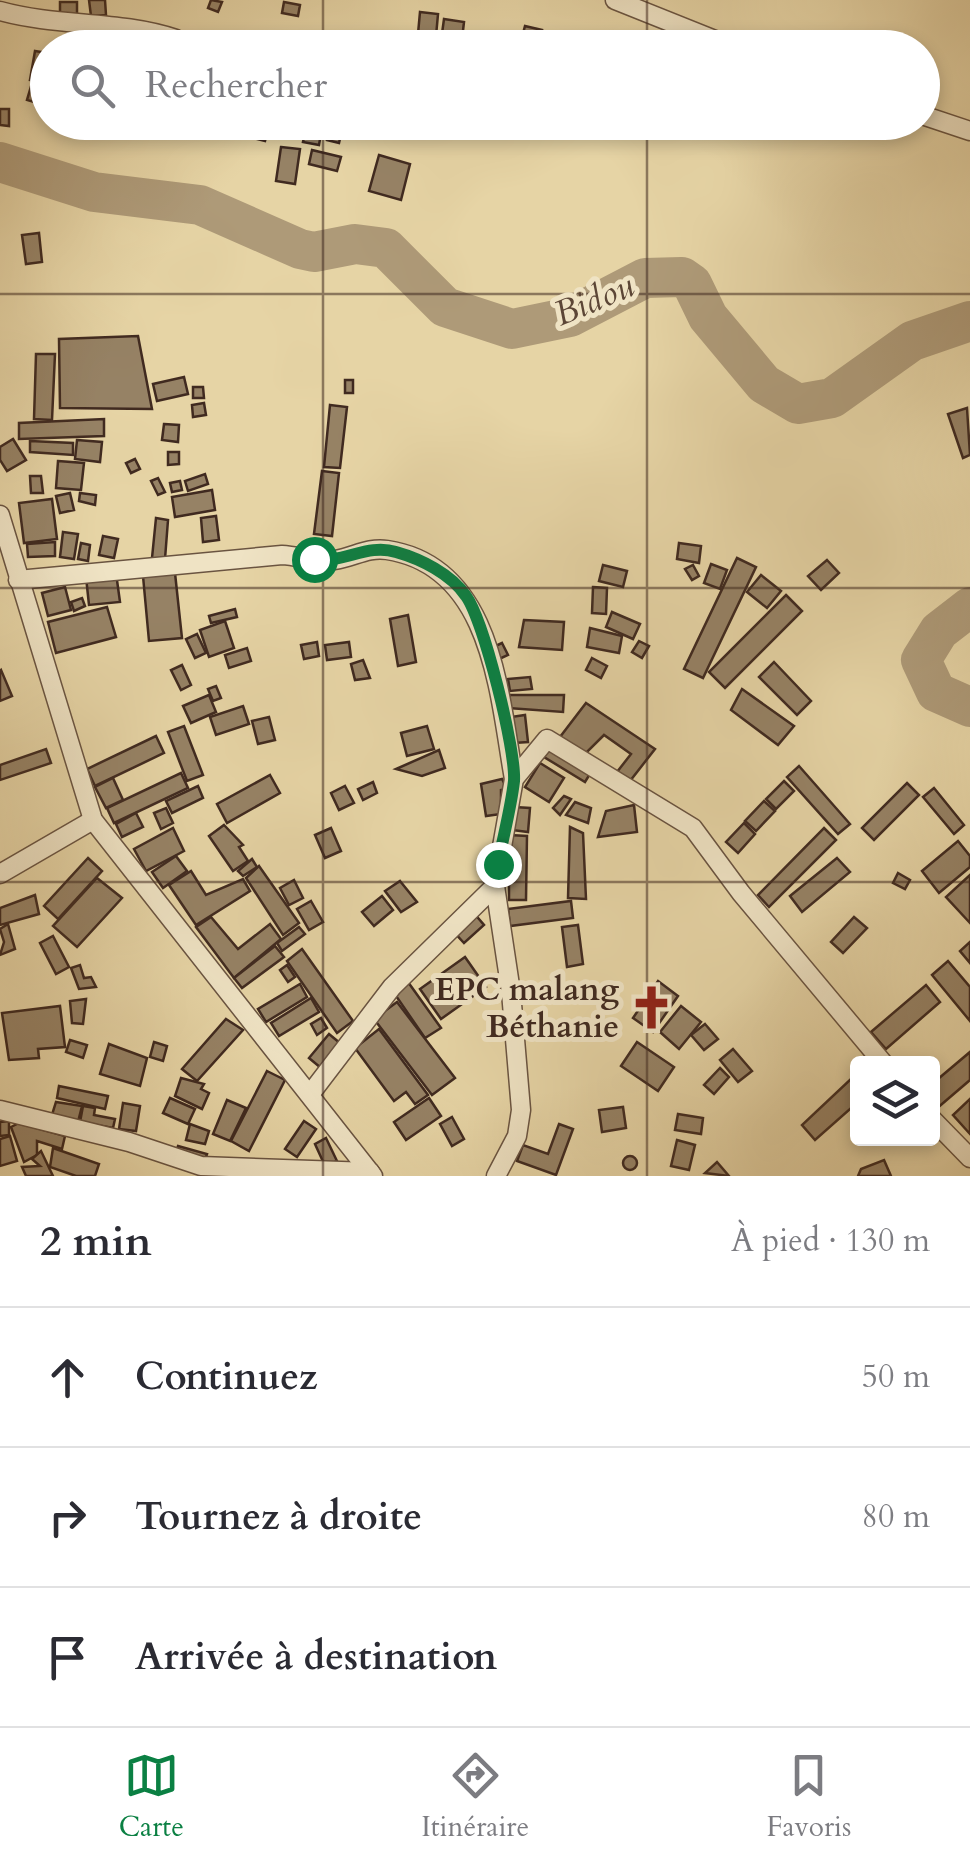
<!DOCTYPE html>
<html lang="fr">
<meta charset="utf-8">
<style>
body{margin:0;font-family:Cardo,serif;background:#f7f7f7;color:#2b2b33}
.controls{position:absolute;right:30px;bottom:30px;display:grid;overflow:hidden;border-radius:10px;box-shadow:0 5px 15px #0003}
.controls button{width:90px;height:90px;display:grid;place-items:center;padding:0;border:0;border-bottom:2px solid #e1e1e2;background:#fff;color:#2b2b33;font:50px sans-serif}
.stop{position:absolute;width:30px;height:30px;margin:-22px;border:8px solid #0b8043;border-radius:50%;background:#fff}
.stop.end{background:#0b8043;border-color:#fff;box-shadow:0 2px 10px #0008}
.list{margin:0;padding:0;list-style:none}
h2{display:flex;justify-content:space-between;align-items:center;height:130px;margin:0;padding:0 40px;font-size:42px}
h2 small{font-size:32px;font-weight:400;color:#7c7c81}
.list li{display:grid;grid-template-columns:65px 1fr auto;gap:30px;align-items:center;box-sizing:border-box;height:140px;padding:0 40px;border-top:2px solid #e1e1e2}
.list b{display:block;font-size:38px;white-space:nowrap}
.list em{font-size:32px;font-style:normal;color:#7c7c81}
.icon{flex:none;width:55px;height:55px;fill:none;stroke:currentColor;stroke-width:2;stroke-linecap:round;stroke-linejoin:round}
.map{position:relative;flex:none;width:970px;height:1176px;overflow:hidden}
.search{position:absolute;background:#fff;box-shadow:0 5px 15px #0003;left:30px;right:30px;top:30px;height:110px;display:flex;align-items:center;gap:25px;box-sizing:border-box;padding:0 35px;border-radius:55px;color:#7c7c81;font-size:38px}
.sheet{height:550px;background:#fff}
nav{display:flex;justify-content:space-around;align-items:center;box-sizing:border-box;height:140px;border-top:2px solid #e1e1e2;background:#fff;font-size:28px;color:#7c7c81}
nav a{display:grid;justify-items:center;gap:5px}
nav .on{color:#0b8043}
.map>svg:first-child{display:block}
.lines{fill:none;stroke-linecap:round;stroke-linejoin:round}
.river{stroke:#ae9a78;stroke-width:40}
.building{fill:#968265;stroke:#402a20;stroke-width:2.5}
.minor-casing{stroke:#6a5441;stroke-width:21}
.minor{stroke:#efe3c4;stroke-width:18}
.route{stroke:#0b8043;stroke-width:12}
.grid{fill:none;stroke:#402a20;stroke-width:2.5;stroke-opacity:0.55}
.labels{text-anchor:middle;dominant-baseline:central;stroke-width:10;stroke-linejoin:round;paint-order:stroke}
.poi-label{font-size:32px;font-weight:bold;fill:#402a20;stroke:#efe3c4;text-anchor:end}
.water-label{font-size:35px;font-style:italic;fill:#5c4636;stroke:#efe3c4}
</style>
<div class="map">
<svg width="970" height="1176" viewBox="0 0 970 1176">
<rect width="100%" height="100%" fill="#e6d4a5"/>
<filter id="stains"><feTurbulence type="fractalNoise" baseFrequency=".002" numOctaves="4"/><feColorMatrix values="0 0 0 0 .2 0 0 0 0 .09 0 0 0 0 .02 0 0 0 .5 -.17"/></filter>
<radialGradient id="worn" r=".72"><stop offset=".6" stop-color="#630" stop-opacity="0"/><stop offset="1" stop-color="#630" stop-opacity=".3"/></radialGradient>
<g class="lines">
<g class="river">
<path d="M0 162 94 192 200 205 300 249 314 252 355 244 386 248 445 307 512 329 570 317 645 278 682 277 692 284 708 317 764 384 798 404 832 398 912 341 970 321"/>
<path d="M970 607 939 631 921 660 936 692 970 707"/>
</g>
</g>
<g class="building">
<path d="M89 0H105L106 15 91 16Z"/>
<path d="M211 0 222 2 218 12 208 8Z"/>
<rect x="60" y="2" width="17" height="19"/>
<path d="M284 2 300 5 298 16 282 13Z"/>
<path d="M420 12 438 14 436 36 418 34Z"/>
<path d="M444 19 464 22 461 48H440Z"/>
<path d="M525 26 542 30 538 46 521 41Z"/>
<path d="M35 51 48 53 44 82 30 80Z"/>
<path d="M32 83 48 87V106L27 100Z"/>
<path d="M0 109H9V126L0 125Z"/>
<path d="M249 122H270L265 141 245 136Z"/>
<path d="M307 122H323L319 145 303 142Z"/>
<path d="M330 127 342 130 339 143 327 140Z"/>
<path d="M281 147 300 149 295 184 276 181Z"/>
<path d="M312 150 341 157 337 171 309 164Z"/>
<path d="M379 155 410 164 401 200 369 191Z"/>
<path d="M39 233 42 262 26 264 22 235Z"/>
<path d="M138 336 152 409 60 408 59 339Z"/>
<path d="M36 354H55L52 420 34 419Z"/>
<path d="M184 377 188 394 157 401 153 384Z"/>
<rect x="345" y="380" width="8" height="13"/>
<path d="M193 387H203L204 398H193Z"/>
<path d="M204 403 206 415 193 417 192 405Z"/>
<path d="M330 405 347 407 340 468 324 467Z"/>
<path d="M967 408 970 455 963 458 948 414Z"/>
<path d="M104 419V436L19 439V423Z"/>
<path d="M164 424 179 425 178 442 162 440Z"/>
<path d="M13 439 26 460 7 471 0 460V447Z"/>
<path d="M77 440 102 442 100 462 75 459Z"/>
<path d="M30 441 73 443V455L30 452Z"/>
<path d="M168 452H179V464L168 465Z"/>
<path d="M135 459 140 469 131 473 126 463Z"/>
<path d="M58 461 84 463 81 490 56 488Z"/>
<path d="M322 471 339 473 332 536 314 534Z"/>
<path d="M205 474 208 484 188 491 185 481Z"/>
<path d="M30 476H41L43 493H31Z"/>
<path d="M158 478 165 492 158 495 151 481Z"/>
<path d="M180 481 182 490 172 492 170 483Z"/>
<path d="M212 490 215 510 175 517 172 497Z"/>
<path d="M70 493 74 510 60 513 56 496Z"/>
<path d="M80 493 96 495 95 505 79 501Z"/>
<path d="M52 499 57 539 24 543 19 503Z"/>
<path d="M216 516 219 540 203 542 201 518Z"/>
<path d="M156 518 168 520 165 559 152 558Z"/>
<path d="M63 532 78 534 74 559 60 557Z"/>
<path d="M103 536 118 539 114 558 99 555Z"/>
<path d="M55 542V556L28 557 27 544Z"/>
<path d="M81 543 90 545 88 561 78 559Z"/>
<path d="M679 543 701 546 699 563 677 559Z"/>
<path d="M737 558 756 567 703 678 684 669Z"/>
<path d="M827 560 839 573 821 590 808 576Z"/>
<path d="M711 564 727 570 720 589 704 583Z"/>
<path d="M603 565 627 571 623 587 599 581Z"/>
<path d="M693 565 699 576 692 580 685 569Z"/>
<path d="M116 573 120 602 89 605 86 577Z"/>
<path d="M175 573 182 638 149 641 143 576Z"/>
<path d="M761 575 781 591 767 608 747 592Z"/>
<path d="M65 587 71 610 48 616 42 593Z"/>
<path d="M593 587 607 588 606 614 592 613Z"/>
<path d="M786 595 802 611 725 688 709 672Z"/>
<path d="M82 598 85 606 74 611 71 602Z"/>
<path d="M107 607 116 637 56 653 48 622Z"/>
<path d="M235 609 237 617 211 623 209 616Z"/>
<path d="M612 612 640 624 633 639 606 627Z"/>
<path d="M408 615 416 662 398 666 390 619Z"/>
<path d="M524 620 564 622 562 650 519 647Z"/>
<path d="M225 621 234 648 209 657 200 630Z"/>
<path d="M590 628 622 636 619 653 587 647Z"/>
<path d="M197 634 206 653 195 658 186 639Z"/>
<path d="M639 641 649 646 642 658 632 652Z"/>
<path d="M317 642 319 656 304 659 301 645Z"/>
<path d="M349 642 351 657 327 660 325 645Z"/>
<path d="M502 643 508 655 497 660 491 648Z"/>
<path d="M247 648 251 661 229 668 225 655Z"/>
<path d="M592 658 607 666 601 678 586 670Z"/>
<path d="M363 660 370 678 355 680 351 664Z"/>
<path d="M774 662 811 701 797 715 759 677Z"/>
<path d="M182 665 191 685 181 690 171 670Z"/>
<path d="M1 670 12 696 0 701V671Z"/>
<path d="M530 677 532 689 510 691 508 679Z"/>
<path d="M216 686 221 698 213 701 208 689Z"/>
<path d="M742 689 794 726 778 745 731 710Z"/>
<path d="M209 695 216 712 191 723 183 706Z"/>
<path d="M510 695H564L563 712 507 708Z"/>
<path d="M586 703 655 749 630 781 617 772 631 754 604 735 585 754 560 737Z"/>
<path d="M243 706 249 724 216 735 210 717Z"/>
<path d="M525 715 528 742 514 743 511 717Z"/>
<path d="M269 717 275 740 258 744 252 721Z"/>
<path d="M184 726 203 775 187 781 168 732Z"/>
<path d="M427 726 434 749 407 756 401 733Z"/>
<path d="M156 736 164 753 95 786 87 769Z"/>
<path d="M552 744 593 769 585 782 544 757Z"/>
<path d="M46 749 51 763 0 780V765Z"/>
<path d="M439 750 445 768 422 776 396 769Z"/>
<path d="M540 763 564 778 549 802 525 787Z"/>
<path d="M799 766 850 824 838 834 787 777Z"/>
<path d="M181 773 188 788 114 823 107 808Z"/>
<path d="M270 775 280 793 227 823 217 804Z"/>
<path d="M113 778 123 800 106 808 95 787Z"/>
<path d="M502 779 507 789 501 790V814L486 816 481 784Z"/>
<path d="M784 781 794 791 776 809 766 799Z"/>
<path d="M373 782 377 793 363 800 358 789Z"/>
<path d="M907 783 919 795 874 840 862 828Z"/>
<path d="M198 786 203 798 172 813 166 801Z"/>
<path d="M345 786 354 803 339 810 331 793Z"/>
<path d="M934 788 964 825 954 834 923 797Z"/>
<path d="M564 796 571 799 560 815 553 808Z"/>
<path d="M764 801 775 811 756 831 745 821Z"/>
<path d="M575 802 591 808 588 823 566 815Z"/>
<path d="M634 805 637 832 598 837 606 811Z"/>
<path d="M514 807 530 808 528 832 512 830Z"/>
<path d="M166 808 173 823 161 829 154 813Z"/>
<path d="M136 813 143 827 122 837 116 824Z"/>
<path d="M744 823 755 834 738 853 726 842Z"/>
<path d="M224 825 243 845 239 847 248 861 233 871 209 836Z"/>
<path d="M570 827 583 833 586 899 568 898Z"/>
<path d="M173 828 184 851 146 871 134 849Z"/>
<path d="M331 828 341 851 325 858 315 835Z"/>
<path d="M824 828 836 840 769 907 758 895Z"/>
<path d="M509 835 527 836 526 900H509Z"/>
<path d="M958 841 970 856V867L939 893 922 871Z"/>
<path d="M176 856 187 871 163 888 152 872Z"/>
<path d="M88 858 102 871 58 919 44 906Z"/>
<path d="M837 858 850 872 802 912 790 896Z"/>
<path d="M252 859 257 867 243 876 238 871Z"/>
<path d="M259 866 299 923 283 935 246 878Z"/>
<path d="M191 871 206 895 243 879 250 891 196 925 169 885Z"/>
<path d="M898 873 910 880 905 889 893 883Z"/>
<path d="M970 875V923L946 897Z"/>
<path d="M97 878 122 898 77 947 53 926Z"/>
<path d="M294 880 303 898 289 905 280 888Z"/>
<path d="M400 881 417 902 401 912 385 891Z"/>
<path d="M35 895 39 914 0 925V908Z"/>
<path d="M382 896 393 910 374 926 362 912Z"/>
<path d="M311 901 323 922 309 930 297 909Z"/>
<path d="M571 901 573 918 510 926 508 909Z"/>
<path d="M473 912 484 925 464 943 453 931Z"/>
<path d="M211 917 238 949 270 924 281 939 234 978 196 927Z"/>
<path d="M854 917 867 928 843 953 831 942Z"/>
<path d="M8 924 15 949 0 955 4 942 0 929Z"/>
<path d="M578 925 583 964 567 967 562 927Z"/>
<path d="M299 927 305 934 282 951 277 943Z"/>
<path d="M53 936 69 967 56 974 40 943Z"/>
<path d="M970 942V963L960 951Z"/>
<path d="M275 946 284 957 242 988 234 978Z"/>
<path d="M302 949 353 1021 337 1033 287 961Z"/>
<path d="M465 957 486 987 441 1019 420 989Z"/>
<path d="M948 961 970 987V1021L932 975Z"/>
<path d="M80 965 84 978 91 977 96 987 79 989 71 968Z"/>
<path d="M287 965 295 977 288 982 280 970Z"/>
<path d="M658 981 678 996 653 1032 633 1018Z"/>
<path d="M408 982 441 1028 425 1038 394 993Z"/>
<path d="M300 984 307 997 266 1022 258 1009Z"/>
<path d="M926 985 940 1002 886 1049 871 1032Z"/>
<path d="M311 998 319 1012 279 1036 271 1023Z"/>
<path d="M86 999 83 1024 72 1023 70 1001Z"/>
<path d="M397 1002 455 1078 432 1095 374 1019Z"/>
<path d="M60 1006 65 1047 38 1049 39 1058 9 1060 2 1013Z"/>
<path d="M681 1006 701 1022 679 1049 660 1032Z"/>
<path d="M321 1018 327 1028 317 1035 311 1024Z"/>
<path d="M226 1019 243 1030 197 1081 182 1069Z"/>
<path d="M705 1024 718 1039 704 1050 691 1035Z"/>
<path d="M379 1029 428 1095 415 1104 406 1092 394 1101 355 1048Z"/>
<path d="M329 1034 341 1044 321 1068 309 1058Z"/>
<path d="M70 1040 87 1045 83 1058 66 1052Z"/>
<path d="M154 1042 167 1046 163 1061 150 1057Z"/>
<path d="M637 1042 674 1067 658 1091 621 1066Z"/>
<path d="M109 1044 147 1058 140 1086 100 1074Z"/>
<path d="M733 1049 752 1071 738 1082 720 1060Z"/>
<path d="M970 1052V1080L935 1110 932 1084Z"/>
<path d="M720 1068 729 1077 714 1094 704 1085Z"/>
<path d="M267 1071 285 1080 249 1151 231 1141Z"/>
<path d="M181 1078 204 1084 201 1089 209 1093 202 1109 175 1096Z"/>
<path d="M852 1078 858 1084V1102L815 1140 802 1125Z"/>
<path d="M59 1086 108 1096 105 1109 57 1098Z"/>
<path d="M170 1098 195 1109 188 1124 163 1113Z"/>
<path d="M429 1098 441 1116 406 1140 394 1122Z"/>
<path d="M970 1099V1134L953 1115Z"/>
<path d="M227 1100 246 1108 230 1141 213 1134Z"/>
<path d="M56 1102 82 1106 78 1122 51 1118Z"/>
<path d="M123 1103 140 1106 136 1131 119 1129Z"/>
<path d="M83 1106 95 1108 94 1115 115 1119 113 1128 80 1122Z"/>
<path d="M623 1107 626 1128 602 1132 599 1110Z"/>
<path d="M678 1114 703 1118 701 1134 675 1130Z"/>
<path d="M452 1117 464 1139 452 1146 440 1124Z"/>
<path d="M9 1121V1135L0 1136V1122Z"/>
<path d="M304 1121 316 1129 297 1157 285 1149Z"/>
<path d="M19 1123 65 1136 62 1149 37 1141V1155L24 1162 11 1127Z"/>
<path d="M190 1124 209 1131 205 1144 186 1140Z"/>
<path d="M559 1124 573 1129 556 1175 517 1161 523 1145 548 1154Z"/>
<path d="M10 1136 17 1161 0 1166V1139Z"/>
<path d="M326 1138 337 1161 325 1166 315 1144Z"/>
<path d="M677 1140 695 1145 689 1170 671 1166Z"/>
<path d="M178 1146 207 1154 204 1163 175 1156Z"/>
<path d="M53 1148 99 1164 95 1176H76L50 1167Z"/>
<path d="M41 1151 53 1176H26L22 1167 40 1166 32 1159Z"/>
<circle cx="630" cy="1163" r="7"/>
<path d="M884 1160 891 1176H858L861 1169Z"/>
<path d="M717 1162 729 1176 705 1173Z"/>
</g>
<g class="lines">
<defs>
<g id="minor">
<path d="M615 0 735 48"/>
<path d="M0 11C58 27 119 20 176 39"/>
<path d="M922 115 970 131"/>
<path d="M0 515 93 820 373 1176"/>
<path d="M18 580 282 555C300 556 318 563 335 560 354 557 368 547 387 550 493 566 499 695 514 779"/>
<path d="M0 874 93 820"/>
<path d="M311 1093 392 987 495 886"/>
<path d="M0 1110 129 1142 201 1166 370 1172"/>
<path d="M932 1119 970 1158"/>
<path d="M496 1176 517 1136 521 1110 511 992 495 886 514 779 547 739 693 828 741 893 884 1064"/>
</g>
</defs>
<use href="#minor" class="minor-casing"/>
<use href="#minor" class="minor"/>
</g>
<g class="lines">
<path class="route" d="M314 559C343 564 367 543 396 552 421 559 451 574 466 596 484 621 516 750 514 781 511 808 503 837 498 864"/>
</g>
<path class="grid" d="M323 0V48M647 0V48M323 122V1176M647 122V1176M0 294H970M0 588H970M0 882H970"/>
<defs>
<symbol id="church-bare" viewBox="-9 -9 18 18"><path d="M-1.2-6h2.4v3.5h3.3v2.4h-3.3V6h-2.4V-.1h-3.3v-2.4h3.3Z" fill="#8f2418" stroke="#efe3c4" stroke-width="2.5" paint-order="stroke"/></symbol>
</defs>
<g fill-rule="evenodd">
<use href="#church-bare" x="620" y="976" width="63" height="63"/>
</g>
<g class="labels">
<g class="poi-label">
<text x="619" y="990">EPC malang<tspan x="619" dy="37">Béthanie</tspan></text>
</g>
<g class="water-label">
<text transform="translate(594 300) rotate(-23)">Bidou</text>
</g>
</g>
<rect width="100%" height="100%" filter="url(#stains)"/>
<rect width="100%" height="100%" fill="url(#worn)"/>
</svg>
<div class="controls">
<button><svg class="icon" aria-label="layers" viewBox="0 0 24 24"><path d="M12 4l9 5-9 5-9-5zM3 14l9 5 9-5"/></svg></button>
</div>
<div class="stop" style="left:314px;top:559px"></div>
<div class="stop end" style="left:498px;top:864px"></div>
<div class="search"><svg class="icon" aria-label="search" viewBox="0 0 24 24"><circle cx="10" cy="10" r="6"/><path d="M15 15l6 6"/></svg>Rechercher</div>
</div>
<section class="sheet">
<h2>2 min<small>À pied · 130 m</small></h2>
<ul class="list">
<li><svg class="icon" aria-label="ahead" viewBox="0 0 24 24"><path d="M12 20V5M6 11l6-6 6 6"/></svg><div><b>Continuez</b></div><em>50 m</em></li>
<li><svg class="icon" aria-label="right" viewBox="0 0 24 24"><path d="M7 20v-9h11M14 6l5 5-5 5"/></svg><div><b>Tournez à droite</b></div><em>80 m</em></li>
<li><svg class="icon" aria-label="arrive" viewBox="0 0 24 24"><path d="M6 21V4h12l-3 4 3 4H6"/></svg><div><b>Arrivée à destination</b></div></li>
</ul>
</section>
<nav>
<a class="on"><svg class="icon" aria-label="map" viewBox="0 0 24 24"><path d="M3 6l6-2 6 2 6-2v14l-6 2-6-2-6 2zM9 4v14M15 6v14"/></svg>Carte</a>
<a><svg class="icon" aria-label="directions" viewBox="0 0 24 24"><path d="M12 3l9 9-9 9-9-9zM9 14v-3h6M13 9l2 2-2 2"/></svg>Itinéraire</a>
<a><svg class="icon" aria-label="saved" viewBox="0 0 24 24"><path d="M7 4h10v16l-5-4-5 4z"/></svg>Favoris</a>
</nav>
